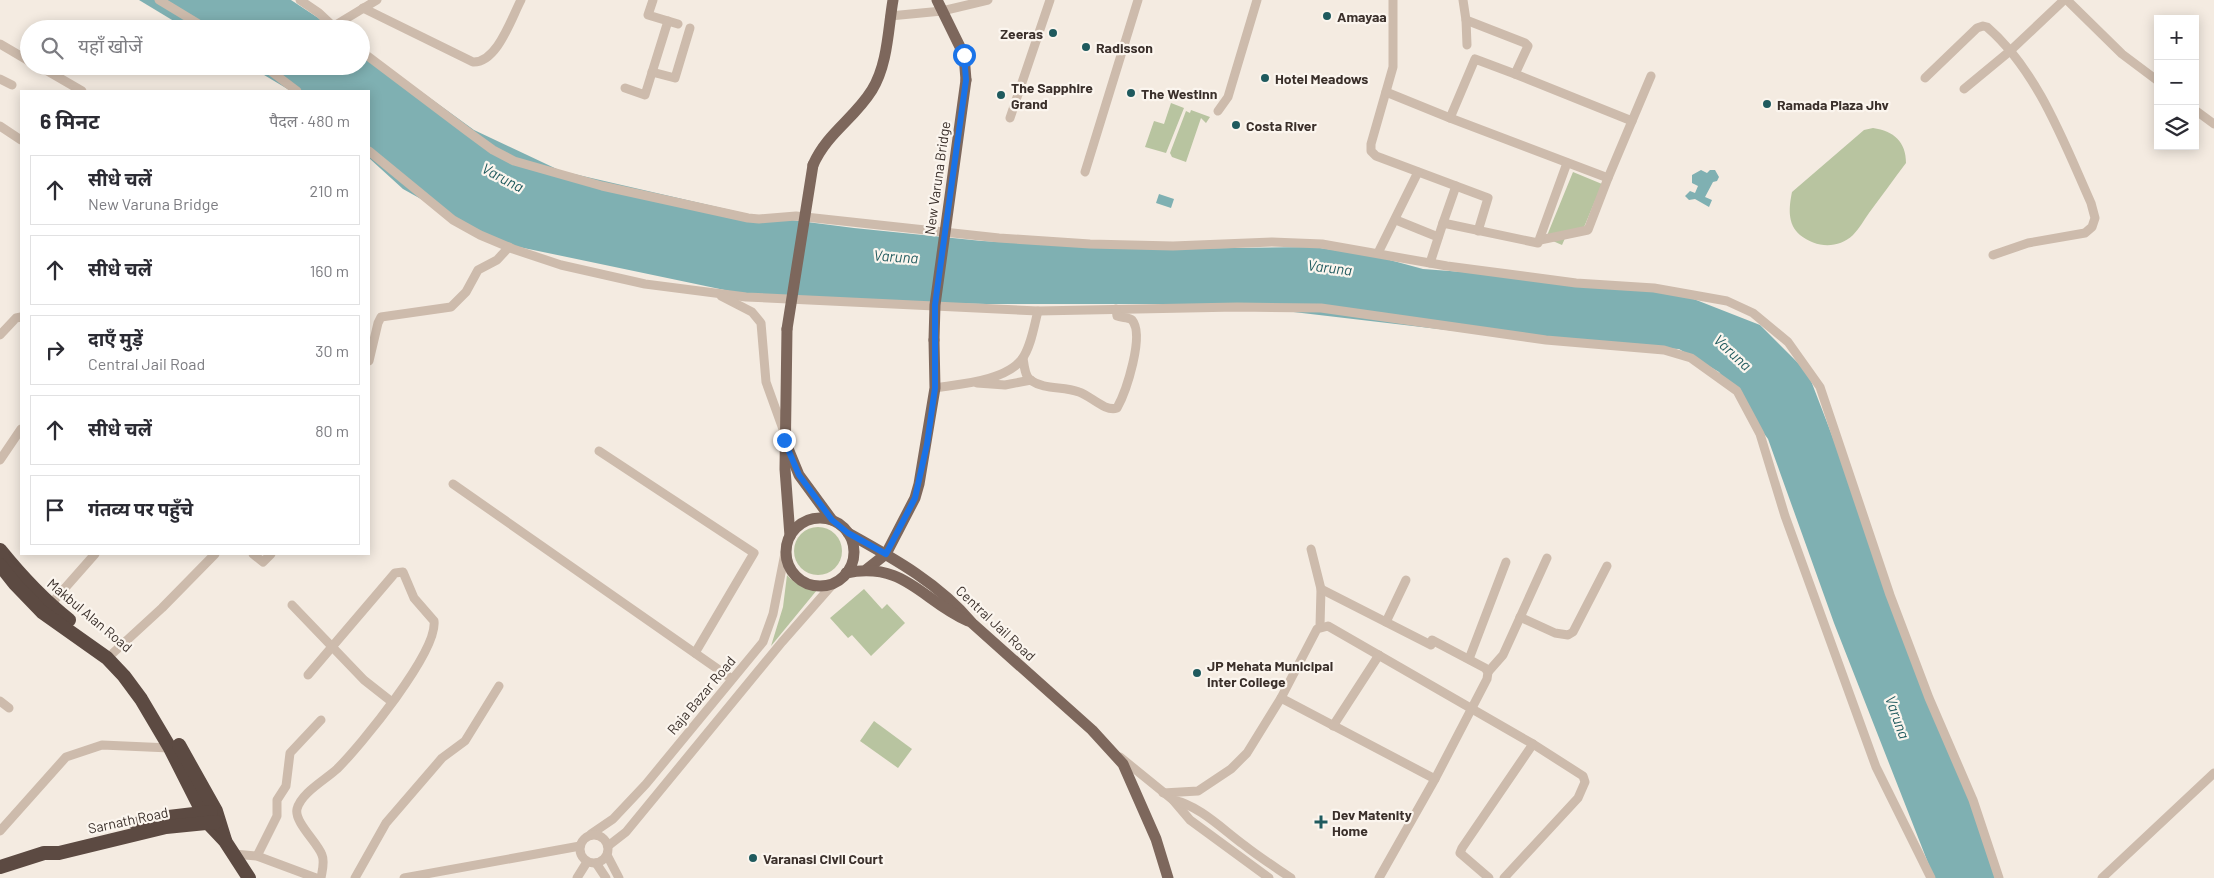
<!DOCTYPE html>
<html lang="hi">
<meta charset="utf-8">
<style>
body{margin:0;font-family:Barlow,"Noto Sans Devanagari",sans-serif;background:#f2f2f3;color:#2b2b33}
.controls{position:absolute;right:15px;top:15px;display:grid;overflow:hidden;border-radius:0px;box-shadow:0 2px 12px #0003}
.controls button{width:45px;height:45px;display:grid;place-items:center;padding:0;border:0;border-bottom:1px solid #e1e1e2;background:#fff;color:#2b2b33;font:25px sans-serif}
.stop{position:absolute;width:15px;height:15px;margin:-11px;border:4px solid #1a73e8;border-radius:50%;background:#fff}
.stop.end{background:#1a73e8;border-color:#fff;box-shadow:0 1px 5px #0008}
.list{margin:0;padding:0;list-style:none}
h2{display:flex;justify-content:space-between;align-items:center;height:65px;margin:0;padding:0 20px;font-size:21px}
h2 small{font-size:16px;font-weight:400;color:#7c7c81}
.list li{display:grid;grid-template-columns:32px 1fr auto;gap:15px;align-items:center;box-sizing:border-box;height:70px;margin:0 10px 10px;padding:0 10px;border:1px solid #e1e1e2;border-radius:0px}
.list b{display:block;font-size:19px;white-space:nowrap}
.list p{margin:0;font-size:16px;white-space:nowrap;color:#7c7c81}
.list em{font-size:16px;font-style:normal;color:#7c7c81}
.icon{flex:none;width:28px;height:28px;fill:none;stroke:currentColor;stroke-width:2;stroke-linecap:round;stroke-linejoin:round}
.map{position:relative;flex:none;width:2214px;height:878px;overflow:hidden}
.search{position:absolute;background:#fff;box-shadow:0 2px 12px #0003;left:20px;top:20px;width:350px;height:55px;display:flex;align-items:center;gap:12px;box-sizing:border-box;padding:0 18px;border-radius:28px;color:#7c7c81;font-size:19px}
.panel{position:absolute;background:#fff;box-shadow:0 2px 12px #0003;left:20px;top:90px;width:350px;height:465px;border-radius:0px}
.map>svg:first-child{display:block}
.green{fill:#b8c4a0}
.water{fill:#7fb0b2}
.lines{fill:none;stroke-linecap:round;stroke-linejoin:round}
.minor{stroke:#cdbbac;stroke-width:9}
.major{stroke:#7d675c;stroke-width:11}
.highway{stroke:#5c4a42;stroke-width:14}
.major-bridge{stroke:#7d675c;stroke-width:11}
.route{stroke:#1a73e8;stroke-width:6}
.poi-dot{fill:#1f5a5e;stroke:#fbf5ee;stroke-width:2}
.labels{text-anchor:middle;dominant-baseline:central;stroke-width:4.5;stroke-linejoin:round;paint-order:stroke}
.poi-label{font-size:14px;font-weight:bold;fill:#3b302b;stroke:#fbf5ee;text-anchor:start}
.street-label{font-size:14px;fill:#3b302b;stroke:#fbf5ee}
.water-label{font-size:15px;font-style:italic;fill:#1f5a5e;stroke:#fbf5ee}
</style>
<div class="map">
<svg width="2214" height="878" viewBox="0 0 2214 878">
<rect width="100%" height="100%" fill="#f4ebe1"/>
<g class="green">
<path d="M1171 103 1184 108 1166 153 1145 147 1154 121 1164 124Z"/>
<path d="M1191 110 1210 117 1206 123 1201 118 1186 162 1172 157 1170 153 1186 111 1190 113Z"/>
<path d="M1873 128C1894 131 1906 142 1906 163 1893 180 1881 197 1869 213 1864 220 1859 229 1853 235 1838 249 1816 248 1800 235 1787 224 1789 207 1792 192L1864 130Z"/>
<path d="M1573 172 1602 184 1582 232 1566 236 1562 245 1546 238Z"/>
<circle cx="818" cy="551" r="24"/>
<path d="M787 575C796 585 804 588 817 590L771 646 783 607Z"/>
<path d="M864 589 882 609 887 604 905 623 871 656 852 635 848 638 830 618Z"/>
<path d="M874 721 912 749 898 768 860 741Z"/>
</g>
<g class="water">
<path d="M139 0H291L335 29H187Z"/>
<path d="M361 48 474 130 561 171 752 215 854 228 982 241 1151 249 1313 247 1375 256 1423 269 1663 287 1760 325 1808 373 1948 737 1995 878H1934L1834 623 1768 439 1719 372 1679 349 1557 343 1226 304H986L768 299 500 243 403 189 369 158V91H291L249 66H361Z"/>
<path d="M1701 170 1707 173 1710 170H1715L1719 177 1717 181 1713 182 1705 197 1712 200 1709 207 1695 199 1689 200 1685 196 1690 191 1695 193 1698 186 1692 183V175Z"/>
<path d="M1159 194 1174 199 1171 208 1156 203Z"/>
</g>
<g class="lines">
<g class="minor">
<path d="M159 0 207 29"/>
<path d="M300 0 319 13 336 29"/>
<path d="M653 0 648 15 678 24"/>
<path d="M1393 0V67L1371 144V151L1376 156 1488 198 1478 231"/>
<path d="M1463 0 1466 20 1525 43 1528 46 1515 74 1632 121 1651 76"/>
<path d="M2067 0 2122 54 2158 81"/>
<path d="M363 8 473 62C497 63 511 19 521 0"/>
<path d="M890 16 942 11 988 0"/>
<path d="M1466 20 1467 45"/>
<path d="M334 26 377 0"/>
<path d="M0 44 29 61"/>
<path d="M361 51 467 131 493 150 514 161 602 186 748 218 759 219 796 216 999 238 1090 244 1173 246 1272 242 1322 244 1447 266 1576 283 1654 288 1727 301 1753 313 1788 342 1820 387 1890 595 1929 698 1973 800 1999 878"/>
<path d="M39 66 82 91"/>
<path d="M264 66 297 91"/>
<path d="M652 72 675 78 690 28"/>
<path d="M1515 74 1475 59 1450 118 1608 178 1632 121"/>
<path d="M1925 78 1977 28 1983 26 1987 27C2038 71 2064 143 2091 203L2095 218 2092 227 2085 233 2028 243 1993 255"/>
<path d="M0 79 12 85"/>
<path d="M625 88 645 95 668 21"/>
<path d="M1964 89 2010 51 2064 0"/>
<path d="M1386 92 1450 118"/>
<path d="M2195 110 2214 124"/>
<path d="M1218 111 1228 97 1257 0"/>
<path d="M1010 118 1050 0"/>
<path d="M0 126 21 140"/>
<path d="M369 151 453 220 480 235 513 249 561 265 645 284 746 297 1038 311 1237 307 1321 308 1546 340 1664 350 1691 358 1737 391 1760 434 1785 516 1876 767 1931 878"/>
<path d="M1085 172 1138 0"/>
<path d="M1396 220 1438 237"/>
<path d="M1443 223 1456 186"/>
<path d="M1540 240 1588 230 1608 178"/>
<path d="M1378 253 1418 172"/>
<path d="M1430 263 1443 223 1538 243 1567 163"/>
<path d="M721 296 752 312 761 323 766 382 784 432"/>
<path d="M0 335 16 318 21 317"/>
<path d="M1023 358C1024 365 1025 376 1030 380 1045 390 1063 386 1079 392 1091 396 1105 412 1117 408 1126 392 1145 335 1132 320 1129 317 1121 318 1117 316L1116 309"/>
<path d="M369 361 378 323 381 317 451 307 466 292 478 270 497 260 509 247"/>
<path d="M977 383 1005 385 1031 380"/>
<path d="M935 388C960 384 1006 381 1022 359 1031 347 1034 326 1038 311"/>
<path d="M599 451 754 553 695 653"/>
<path d="M0 460 21 429"/>
<path d="M453 484 732 679"/>
<path d="M1311 549 1321 589 1320 626"/>
<path d="M253 554 263 562 271 554"/>
<path d="M1321 589 1431 645"/>
<path d="M50 605 95 554"/>
<path d="M292 605 364 680 392 702"/>
<path d="M1520 617 1555 633 1568 635 1573 632 1607 566"/>
<path d="M1386 622 1406 580"/>
<path d="M113 653 162 608 215 554"/>
<path d="M1469 659 1506 562"/>
<path d="M1488 672 1503 655 1547 558"/>
<path d="M308 675 395 573 403 572 414 598 434 621C438 652 360 746 337 769 325 780 301 793 297 809 294 822 318 843 322 855 325 862 322 871 321 878"/>
<path d="M1281 698 1435 779"/>
<path d="M0 701 9 708"/>
<path d="M1333 726 1379 655"/>
<path d="M1120 757 1173 800 1190 820 1269 878"/>
<path d="M1163 793 1198 791 1231 769 1247 753 1281 698 1317 629 1328 626 1533 744 1583 776 1585 782 1578 798 1504 878"/>
<path d="M1173 800C1200 806 1221 828 1244 845 1259 857 1275 867 1291 878"/>
<path d="M0 831 66 757 102 745 170 748"/>
<path d="M591 834 613 819 646 784 763 642 773 614 786 548"/>
<circle cx="594" cy="849" r="14"/>
<path d="M608 846 626 832 782 642 833 584"/>
<path d="M234 854 257 856 316 878"/>
<path d="M607 855 619 878"/>
<path d="M257 856 277 816V800L286 786 290 753 321 720"/>
<path d="M596 863 606 878"/>
<path d="M355 878 386 823 442 758 465 741 499 686"/>
<path d="M404 878 580 846"/>
<path d="M577 878 587 862"/>
<path d="M1379 878 1435 779 1487 679 1488 672 1485 668 1432 640"/>
<path d="M1489 878 1460 853 1462 848 1533 744"/>
<path d="M2102 878 2214 773"/>
</g>
<g class="major">
<path d="M937 0 964 55 966 80"/>
<path d="M813 165C827 133 854 119 872 90 888 64 888 29 893 0"/>
<path d="M787 329 785 469 790 536"/>
<path d="M787 446 799 475 832 520"/>
<circle cx="820" cy="552" r="34"/>
<path d="M848 533C893 558 939 583 972 623L1092 730 1123 764 1156 839 1168 878"/>
<path d="M867 569 886 554 915 498 919 484 935 388 934 340"/>
<path d="M846 573C905 561 922 601 968 621"/>
</g>
<g class="highway">
<path d="M0 550C21 576 42 599 69 620"/>
<path d="M0 565 15 584 42 612 107 658 124 676 141 699 170 748 208 823 225 841 249 878"/>
<path d="M179 745 216 811 225 840"/>
<path d="M136 824 160 818 211 812"/>
<path d="M0 867 44 853H59L166 827 216 822"/>
</g>
<g class="major-bridge">
<path d="M787 329 813 165"/>
<path d="M934 340 935 305 966 80"/>
</g>
</g>
<g class="lines">
<path class="route" d="M784 440 799 475 832 520 848 533 886 554 915 498 927 444 935 388V305L966 80 964 55"/>
</g>
<g class="poi-dot">
<circle cx="1327" cy="16" r="5"/>
<circle cx="1053" cy="33" r="5"/>
<circle cx="1086" cy="47" r="5"/>
<circle cx="1265" cy="78" r="5"/>
<circle cx="1131" cy="93" r="5"/>
<circle cx="1001" cy="95" r="5"/>
<circle cx="1767" cy="104" r="5"/>
<circle cx="1236" cy="125" r="5"/>
<circle cx="1197" cy="673" r="5"/>
<path d="M1318.5 814.5h5v5h5v5h-5v5h-5v-5h-5v-5h5z"/>
<circle cx="753" cy="858" r="5"/>
</g>
<g class="labels">
<g class="poi-label">
<text x="1337" y="16">Amayaa</text>
<text x="1043" y="33" text-anchor="end">Zeeras</text>
<text x="1096" y="47">Radisson</text>
<text x="1275" y="78">Hotel Meadows</text>
<text x="1011" y="87">The Sapphire<tspan x="1011" dy="16">Grand</tspan></text>
<text x="1141" y="93">The Westinn</text>
<text x="1777" y="104">Ramada Plaza Jhv</text>
<text x="1246" y="125">Costa River</text>
<text x="1207" y="665">JP Mehata Municipal<tspan x="1207" dy="16">Inter College</tspan></text>
<text x="1332" y="814">Dev Matenity<tspan x="1332" dy="16">Home</tspan></text>
<text x="763" y="858">Varanasi Civil Court</text>
</g>
<g class="street-label">
<text transform="translate(937 178) rotate(-82)">New Varuna Bridge</text>
<text transform="translate(90 615) rotate(40)">Makbul Alan Road</text>
<text transform="translate(996 623) rotate(43)">Central Jail Road</text>
<text transform="translate(701 695) rotate(-50)">Raja Bazar Road</text>
<text transform="translate(128 820) rotate(-12)">Sarnath Road</text>
</g>
<g class="water-label">
<text transform="translate(503 177) rotate(28)">Varuna</text>
<text transform="translate(896 256) rotate(4)">Varuna</text>
<text transform="translate(1330 267) rotate(7)">Varuna</text>
<text transform="translate(1733 352) rotate(43)">Varuna</text>
<text transform="translate(1898 717) rotate(70)">Varuna</text>
</g>
</g>
</svg>
<div class="controls">
<button>+</button>
<button>−</button>
<button><svg class="icon" aria-label="layers" viewBox="0 0 24 24"><path d="M12 4l9 5-9 5-9-5zM3 14l9 5 9-5"/></svg></button>
</div>
<div class="stop" style="left:964px;top:55px"></div>
<div class="stop end" style="left:784px;top:440px"></div>
<div class="search"><svg class="icon" aria-label="search" viewBox="0 0 24 24"><circle cx="10" cy="10" r="6"/><path d="M15 15l6 6"/></svg>यहाँ खोजें</div>
<section class="panel">
<h2>6 मिनट<small>पैदल · 480 m</small></h2>
<ul class="list">
<li><svg class="icon" aria-label="ahead" viewBox="0 0 24 24"><path d="M12 20V5M6 11l6-6 6 6"/></svg><div><b>सीधे चलें</b><p>New Varuna Bridge</p></div><em>210 m</em></li>
<li><svg class="icon" aria-label="ahead" viewBox="0 0 24 24"><path d="M12 20V5M6 11l6-6 6 6"/></svg><div><b>सीधे चलें</b></div><em>160 m</em></li>
<li><svg class="icon" aria-label="right" viewBox="0 0 24 24"><path d="M7 20v-9h11M14 6l5 5-5 5"/></svg><div><b>दाएँ मुड़ें</b><p>Central Jail Road</p></div><em>30 m</em></li>
<li><svg class="icon" aria-label="ahead" viewBox="0 0 24 24"><path d="M12 20V5M6 11l6-6 6 6"/></svg><div><b>सीधे चलें</b></div><em>80 m</em></li>
<li><svg class="icon" aria-label="arrive" viewBox="0 0 24 24"><path d="M6 21V4h12l-3 4 3 4H6"/></svg><div><b>गंतव्य पर पहुँचे</b></div></li>
</ul>
</section>
</div>
